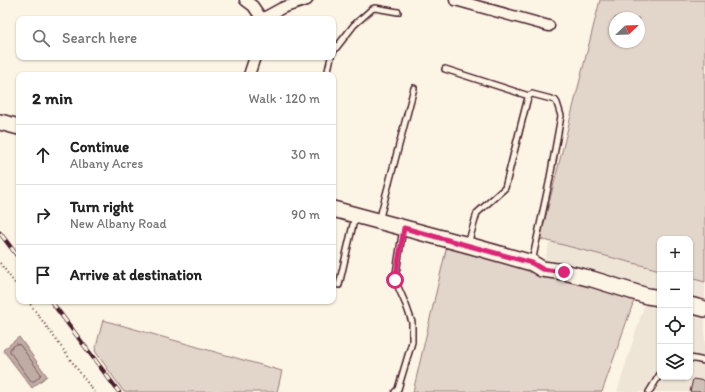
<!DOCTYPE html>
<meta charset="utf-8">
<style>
body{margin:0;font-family:Itim,sans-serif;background:#f6f6f6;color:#222}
.controls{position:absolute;right:12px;bottom:12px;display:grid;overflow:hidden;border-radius:8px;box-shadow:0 1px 3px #0004}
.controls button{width:36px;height:36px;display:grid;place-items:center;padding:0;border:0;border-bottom:1px solid #e0e0e0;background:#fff;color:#222;font:20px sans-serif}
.compass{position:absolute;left:609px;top:12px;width:36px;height:36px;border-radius:50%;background:#fff;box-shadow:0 1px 3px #0004;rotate:67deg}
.stop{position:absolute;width:12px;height:12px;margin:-9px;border:3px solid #db2777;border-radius:50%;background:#fff}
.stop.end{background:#db2777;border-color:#fff;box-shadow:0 1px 4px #0008}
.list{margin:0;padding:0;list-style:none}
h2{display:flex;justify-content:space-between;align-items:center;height:52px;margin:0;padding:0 16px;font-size:17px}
h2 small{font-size:13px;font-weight:400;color:#767676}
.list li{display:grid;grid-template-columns:26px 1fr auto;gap:12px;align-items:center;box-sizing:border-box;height:60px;padding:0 16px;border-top:1px solid #e0e0e0}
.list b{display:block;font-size:15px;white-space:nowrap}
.list p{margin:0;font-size:13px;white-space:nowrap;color:#767676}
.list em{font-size:13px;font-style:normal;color:#767676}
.icon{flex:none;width:22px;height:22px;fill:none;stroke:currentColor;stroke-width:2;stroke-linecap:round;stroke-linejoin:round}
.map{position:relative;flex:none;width:705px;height:392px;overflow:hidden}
.search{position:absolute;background:#fff;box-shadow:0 1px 3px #0004;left:16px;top:16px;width:320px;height:44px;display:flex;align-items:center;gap:10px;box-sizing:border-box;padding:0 14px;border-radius:8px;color:#767676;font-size:15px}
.panel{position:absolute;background:#fff;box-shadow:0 1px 3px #0004;left:16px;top:72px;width:320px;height:232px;border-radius:8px}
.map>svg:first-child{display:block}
.built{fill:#eee5d7;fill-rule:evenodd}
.green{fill:#e2d5ca;stroke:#967a7a;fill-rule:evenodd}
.water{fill:#c0aca5;stroke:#917474}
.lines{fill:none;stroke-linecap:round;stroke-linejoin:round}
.shore{stroke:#79575c;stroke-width:1}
.building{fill:#cfc0b7;stroke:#4a1f2b}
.lane-casing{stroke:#4a1f2b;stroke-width:8}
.street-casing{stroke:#4a1f2b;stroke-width:13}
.secondary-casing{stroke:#4a1f2b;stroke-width:18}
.path{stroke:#4a1f2b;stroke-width:2;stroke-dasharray:1 3;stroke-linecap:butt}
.lane{stroke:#fcf5e5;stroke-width:5}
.street{stroke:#fcf5e5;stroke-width:10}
.secondary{stroke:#fcf5e5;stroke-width:15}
.rail-casing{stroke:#4a1f2b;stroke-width:4.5}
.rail{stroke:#fcf5e5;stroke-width:3;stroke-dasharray:9;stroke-linecap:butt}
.route{stroke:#db2777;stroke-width:5}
</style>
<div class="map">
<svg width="705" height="392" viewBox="0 0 705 392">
<rect width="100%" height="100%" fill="#fcf5e5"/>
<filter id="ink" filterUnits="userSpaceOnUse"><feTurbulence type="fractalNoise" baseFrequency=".025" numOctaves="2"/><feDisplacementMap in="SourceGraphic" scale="8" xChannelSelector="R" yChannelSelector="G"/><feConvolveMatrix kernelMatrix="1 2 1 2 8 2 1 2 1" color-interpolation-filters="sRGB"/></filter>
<g filter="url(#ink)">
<path class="built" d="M619 0H705V392H617L647 296 542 269ZM615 18H639V42H615ZM660 239H690V377H660Z"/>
<g class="green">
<path d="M600 0H705V282L690 278V239H660V270L540 239ZM615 18H639V42H615Z"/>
<path d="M448 241 638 289 602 392H413Z"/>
<path d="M103 320 282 371 277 392H124L95 351Z"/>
</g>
<path class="water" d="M19 337 47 376 32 388 3 350Z"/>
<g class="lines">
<path class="shore" d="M17 344 20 345 41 374 40 376 34 381H31L10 352V349Z"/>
</g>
<path class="building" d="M693 379 705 381V392H690Z"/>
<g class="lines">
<defs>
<g id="lane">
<path d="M333 52 354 25 372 9 375 8 398 12"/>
<path d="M445 69 529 96"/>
<path d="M327 75 331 57"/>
<path d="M379 221 414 88"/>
<path d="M468 244 477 213 505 188 527 101 529 96 532 94 555 100 557 103 561 116 549 183 532 262"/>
<path d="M339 285 355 216"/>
<path d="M690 358 705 361"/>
<path d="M395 392 398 389 412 342V322L406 305 395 280 403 228"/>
<path d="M649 392 660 374"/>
</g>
<g id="street">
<path d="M245 0 253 6 262 19"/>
<path d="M455 0 549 26"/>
<path d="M262 19 282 8 307 0"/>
<path d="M249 75 255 57"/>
</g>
<g id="secondary">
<path d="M0 122 19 127"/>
<path d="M333 209 468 245 532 263 542 269 564 272 592 279 647 296 660 298"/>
<path d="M690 305 705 309"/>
</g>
</defs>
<use href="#lane" class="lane-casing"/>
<use href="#street" class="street-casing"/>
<use href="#secondary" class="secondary-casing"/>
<g class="path">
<path d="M0 263 19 289"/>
<path d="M28 301 94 392"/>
</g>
<use href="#lane" class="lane"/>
<use href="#street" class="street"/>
<use href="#secondary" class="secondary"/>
<defs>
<g id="rail">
<path d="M0 233 19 258"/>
<path d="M51 301 119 392"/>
</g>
</defs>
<use href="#rail" class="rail-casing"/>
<use href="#rail" class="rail"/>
</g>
</g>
<g class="lines" filter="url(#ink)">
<path class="route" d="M395 280 404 228 532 263 542 269 564 272"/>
</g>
</svg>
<div class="controls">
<button>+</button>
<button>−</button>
<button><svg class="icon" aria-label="locate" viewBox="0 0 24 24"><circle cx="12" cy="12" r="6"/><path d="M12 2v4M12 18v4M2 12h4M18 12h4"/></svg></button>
<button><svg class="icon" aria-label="layers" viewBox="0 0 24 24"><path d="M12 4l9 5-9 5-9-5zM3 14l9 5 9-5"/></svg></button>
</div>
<svg class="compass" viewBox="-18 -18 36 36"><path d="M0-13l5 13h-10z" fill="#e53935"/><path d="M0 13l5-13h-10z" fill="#767676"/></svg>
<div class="stop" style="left:395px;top:280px"></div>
<div class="stop end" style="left:564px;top:272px"></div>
<div class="search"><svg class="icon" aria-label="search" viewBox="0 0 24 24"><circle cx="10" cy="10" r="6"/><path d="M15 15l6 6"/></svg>Search here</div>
<section class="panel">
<h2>2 min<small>Walk · 120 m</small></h2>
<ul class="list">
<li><svg class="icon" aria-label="ahead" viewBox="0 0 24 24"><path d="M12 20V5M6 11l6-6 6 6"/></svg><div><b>Continue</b><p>Albany Acres</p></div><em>30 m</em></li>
<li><svg class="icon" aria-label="right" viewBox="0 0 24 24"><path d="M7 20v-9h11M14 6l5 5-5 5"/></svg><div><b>Turn right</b><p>New Albany Road</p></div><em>90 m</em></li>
<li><svg class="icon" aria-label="arrive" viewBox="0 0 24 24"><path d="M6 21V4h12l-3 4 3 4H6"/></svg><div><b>Arrive at destination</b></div></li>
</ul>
</section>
</div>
